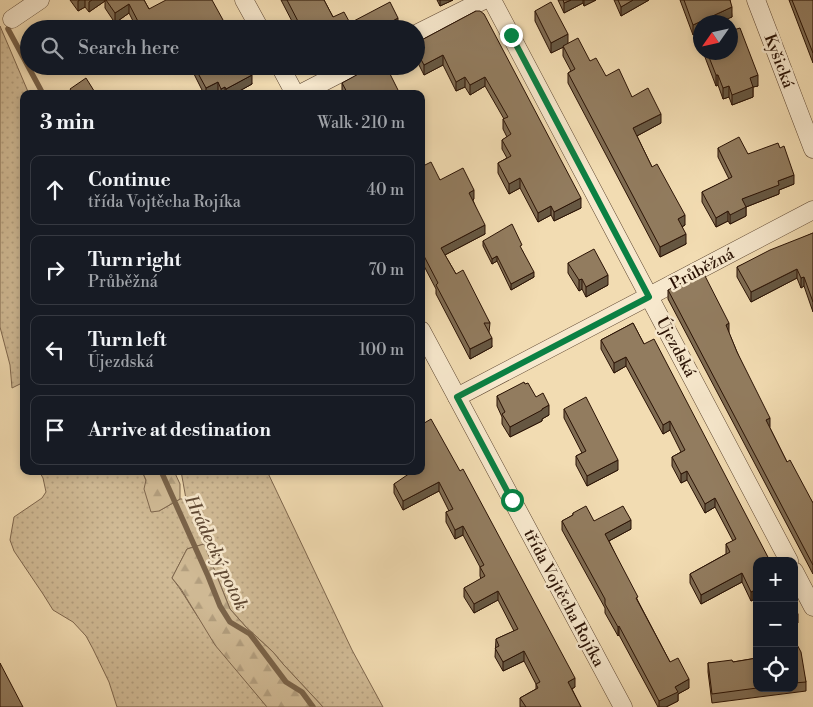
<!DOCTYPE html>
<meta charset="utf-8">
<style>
body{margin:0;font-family:"Libre Bodoni",serif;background:#242831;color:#f1f3f6}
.controls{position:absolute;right:15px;bottom:15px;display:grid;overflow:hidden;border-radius:10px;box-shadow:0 2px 8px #0003}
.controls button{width:45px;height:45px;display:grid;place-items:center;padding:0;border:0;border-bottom:1px solid #363941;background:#171b24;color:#f1f3f6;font:25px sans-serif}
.compass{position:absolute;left:693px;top:15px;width:45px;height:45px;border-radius:50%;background:#171b24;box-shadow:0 2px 8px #0003;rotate:236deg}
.stop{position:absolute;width:15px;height:15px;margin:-11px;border:4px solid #0b8043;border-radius:50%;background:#fff}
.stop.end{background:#0b8043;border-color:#fff;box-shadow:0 1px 5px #0008}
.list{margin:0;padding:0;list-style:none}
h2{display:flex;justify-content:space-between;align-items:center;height:65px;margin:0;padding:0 20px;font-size:21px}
h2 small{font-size:16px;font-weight:400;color:#9ea1a6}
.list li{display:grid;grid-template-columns:32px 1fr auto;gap:15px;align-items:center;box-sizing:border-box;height:70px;margin:0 10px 10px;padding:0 10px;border:1px solid #363941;border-radius:10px}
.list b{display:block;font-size:19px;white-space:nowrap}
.list p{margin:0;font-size:16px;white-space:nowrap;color:#9ea1a6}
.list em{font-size:16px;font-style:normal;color:#9ea1a6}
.icon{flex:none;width:28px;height:28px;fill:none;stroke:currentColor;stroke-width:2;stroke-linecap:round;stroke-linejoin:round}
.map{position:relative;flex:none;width:813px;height:707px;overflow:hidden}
.search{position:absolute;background:#171b24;box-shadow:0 2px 8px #0003;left:20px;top:20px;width:405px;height:55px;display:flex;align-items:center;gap:12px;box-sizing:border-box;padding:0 18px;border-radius:28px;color:#9ea1a6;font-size:19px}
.panel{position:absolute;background:#171b24;box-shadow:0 2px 8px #0003;left:20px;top:90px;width:405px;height:385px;border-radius:10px}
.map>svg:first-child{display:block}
.grass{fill:url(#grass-dots);stroke:#7e664d}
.forest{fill:url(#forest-firs);stroke:#7e664d}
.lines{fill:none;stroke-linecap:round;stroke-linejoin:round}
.stream{stroke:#7a6349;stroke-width:5.5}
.minor-casing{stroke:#5d4530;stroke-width:19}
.minor{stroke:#f7e8cd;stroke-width:18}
.wall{fill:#7e6b52;stroke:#2b1305}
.shaded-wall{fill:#665742;stroke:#2b1305}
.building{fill:#927c5f;stroke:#2b1305}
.route{stroke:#0b8043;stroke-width:6}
.labels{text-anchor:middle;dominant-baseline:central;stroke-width:5;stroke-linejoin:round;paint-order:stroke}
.street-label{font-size:16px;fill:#2b1305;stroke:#f7e8cd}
.water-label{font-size:18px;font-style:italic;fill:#5f4833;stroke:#f7e8cd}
</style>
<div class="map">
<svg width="813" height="707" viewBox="0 0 813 707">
<defs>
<pattern id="grass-dots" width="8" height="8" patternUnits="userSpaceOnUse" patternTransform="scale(1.25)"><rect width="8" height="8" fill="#d0ba95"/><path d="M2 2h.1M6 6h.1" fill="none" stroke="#b39f7f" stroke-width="1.8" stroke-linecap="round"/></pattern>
<pattern id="forest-firs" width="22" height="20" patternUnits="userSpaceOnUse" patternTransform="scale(1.25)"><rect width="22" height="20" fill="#d0ba95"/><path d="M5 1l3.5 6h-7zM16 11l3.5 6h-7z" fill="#b39f7f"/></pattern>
</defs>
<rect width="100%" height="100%" fill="#f2dcb2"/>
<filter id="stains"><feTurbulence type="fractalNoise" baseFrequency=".004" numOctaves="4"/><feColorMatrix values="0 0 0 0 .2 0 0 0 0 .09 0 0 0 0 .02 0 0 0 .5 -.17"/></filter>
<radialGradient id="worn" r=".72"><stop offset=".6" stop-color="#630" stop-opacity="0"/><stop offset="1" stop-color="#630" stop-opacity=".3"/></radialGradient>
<g class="grass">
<path d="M0 26 29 94H24V382L12 388 10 365 0 327Z"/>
<path d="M39 471H142L159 511 180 499H186L181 471H267L352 650 383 707H323L283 664 273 652 246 627 230 609 204 544 187 549 172 578C181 589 188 602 196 614 218 646 242 677 267 707H117L109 682 93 649 86 636 73 622 53 610 43 594 14 551 10 540 14 517 42 498 46 492 43 478Z"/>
</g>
<g class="forest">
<path d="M142 471H174L180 484V499L159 511 151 512 144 489 146 480Z"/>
<path d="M204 544 230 609 246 627 273 652 283 664 323 707H267L215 645 181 589 172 578 187 549Z"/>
</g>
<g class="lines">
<g class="stream">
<path d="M8 29 43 94"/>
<path d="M161 471 208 576 220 606 230 622 250 634 286 682 302 692 313 707"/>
</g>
<defs>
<g id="minor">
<path d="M244 0 260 29"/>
<path d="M492 0 789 561"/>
<path d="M756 0 813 149"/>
<path d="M12 19 40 0"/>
<path d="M416 34 484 0"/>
<path d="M280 66 295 94"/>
<path d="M300 94 354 66"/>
<path d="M421 330 623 707"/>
<path d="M457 397 813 210"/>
<path d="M794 571 813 607"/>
</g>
</defs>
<use href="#minor" class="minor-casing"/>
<use href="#minor" class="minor"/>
</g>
<g class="wall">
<path d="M70 0H144L149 9 228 29H137L129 13 115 23 105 8V1L89 12 85 7 78 11Z"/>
<path d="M281 0H324L333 17 350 23 398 29H296Z"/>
<path d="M437 0H453L440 6Z"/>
<path d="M558 0H596L584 6 583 3 564 13Z"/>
<path d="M614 0H649L621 16Z"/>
<path d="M680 0H730L732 17 700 22V32L693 35Z"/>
<path d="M789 0H813V63Z"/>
<path d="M476 11 581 208 554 221 551 215 538 222 520 188 509 194 498 173V163L507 158 502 149V140L507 137 503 129V119H504L485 86 470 95 465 87 456 91 443 65 424 75 416 59V43Z"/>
<path d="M535 11 568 43 590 61 606 76 632 97 661 123 637 136 652 167 685 225 682 227 686 244 660 257 568 83V73L571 71 563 56V47L551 53 535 21Z"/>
<path d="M703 52H730L758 86 753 87V97L732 105 729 97 723 99 718 85 716 86Z"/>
<path d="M190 66H247L252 84 234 94H219L218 91 212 94H204Z"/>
<path d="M342 83 399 94H343L342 92Z"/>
<path d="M718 148 748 154 794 184 779 190V194L746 207V216L730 224 728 221 716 227 702 202V192L729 179 718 157Z"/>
<path d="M421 167 440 180 474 199 473 200 485 234 445 255 456 274 490 323 489 332 492 347 470 359 436 294V289L424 266H422L421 264Z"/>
<path d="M813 233V312L804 286 801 288 797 278 751 302 737 277V267Z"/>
<path d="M483 241 522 250 534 277 511 290 497 261 492 264 483 246Z"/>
<path d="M568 263 608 285 586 297 582 289 579 291 568 273Z"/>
<path d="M668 290 729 333 737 352 770 428 787 462 813 503V574L668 299Z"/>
<path d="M633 323 757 561V607L753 600 751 601 742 582 701 604 690 583V574L726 554V544L733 541 715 507 705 513 687 480 681 483 672 466V457L681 452 670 430 663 434 626 366 614 373 601 349V340Z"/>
<path d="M525 384 549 415 542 419V421L510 437 502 424V417L497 406V396Z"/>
<path d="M564 409 618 470 587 486 576 465V456L582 453 564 418Z"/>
<path d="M421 425 575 687 572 689 581 707H520V698L536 689V684L524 661 503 671 495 657 496 639 514 631 498 600 474 613 464 597V588L481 579 480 576V567L463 535 455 539 446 522V512L449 511 439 491 403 510 394 493V484L421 471Z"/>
<path d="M573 513 594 521 631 529 609 541 638 601 670 662 689 688 678 694V701L666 707H658L619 635 618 636 605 613V608L562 530V521L573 515Z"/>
<path d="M794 639 806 682V691L712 703 708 672V663L733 662 757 658V688H794Z"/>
</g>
<g class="shaded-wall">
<path d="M80 0H85V7L78 11V1Z"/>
<path d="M92 0H105V1L89 12V2Z"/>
<path d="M440 0H453L440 6Z"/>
<path d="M571 0H583V3L564 13V3Z"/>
<path d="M584 0H596L584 6Z"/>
<path d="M633 0H649L621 16V7Z"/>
<path d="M129 4V13L115 23V13Z"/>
<path d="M732 7V17L721 22H700V32L693 35V25Z"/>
<path d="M398 18V29H378Z"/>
<path d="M161 25V29H153Z"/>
<path d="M568 34V45L551 53V43Z"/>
<path d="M443 55V65L424 75V65Z"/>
<path d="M319 66H328L319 71Z"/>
<path d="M252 75V84L234 94H226V89Z"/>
<path d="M716 75H718V85L716 86Z"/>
<path d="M758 75V86L753 87V97L732 105V95L750 78Z"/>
<path d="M465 77V87L456 91V82Z"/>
<path d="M485 77V86L470 95V85Z"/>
<path d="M218 82V91L212 94H206V88Z"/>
<path d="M729 86V97L723 99V88Z"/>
<path d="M225 87V94H221V89Z"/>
<path d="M661 114V123L633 138V128Z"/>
<path d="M794 175V184L779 190V194L746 207V216L730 224V215L742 199 778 181Z"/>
<path d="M520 178V188L509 194V184Z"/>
<path d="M474 190V199L469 202V193Z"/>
<path d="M581 198V208L554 221V212Z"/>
<path d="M551 206V215L538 222V213Z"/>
<path d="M728 211V221L716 227V218Z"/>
<path d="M685 215V225L678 229V219Z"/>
<path d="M485 225V234L441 257V248Z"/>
<path d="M686 234V244L660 257V247Z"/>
<path d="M424 256V266H422V257Z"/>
<path d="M497 256V261L492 264V259Z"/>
<path d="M797 269V278L751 302V292Z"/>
<path d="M534 272V277L511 290V284Z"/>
<path d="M608 275V285L586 297V287Z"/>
<path d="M804 277V286L801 288V278Z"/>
<path d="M582 279V289L579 291V280Z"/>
<path d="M729 323V333L726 335V325Z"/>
<path d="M492 338V347L470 359V349Z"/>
<path d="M626 357V366L614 373V363Z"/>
<path d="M549 405V415L542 419V421L510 437V427Z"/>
<path d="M770 418V427L766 430V420Z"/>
<path d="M670 421V430L663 434V425Z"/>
<path d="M618 460V470L587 486V476Z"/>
<path d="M687 471V480L681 483V474Z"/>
<path d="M439 482V491L403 510V501Z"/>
<path d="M715 498V507L705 513V504Z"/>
<path d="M631 520V529L605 543V534Z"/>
<path d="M463 526V535L455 539V530Z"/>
<path d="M742 573V582L701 604V595Z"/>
<path d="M498 591V600L474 613V604Z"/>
<path d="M753 591V600L751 601V592Z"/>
<path d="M798 614V623L794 625V616Z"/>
<path d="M619 626V635L618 636V627Z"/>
<path d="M524 651V661L503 671V662Z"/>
<path d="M575 678V687L568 691V682Z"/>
<path d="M689 679V688L678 694V701L666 707H659V701L675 687Z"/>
</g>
<g class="building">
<path d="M106 0H144L149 9 166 0H212L228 29H163L161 25 153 29H142L129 4 115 13Z"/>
<path d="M287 0H324L333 17 344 12 350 23 390 2 398 18 378 29H302Z"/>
<path d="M563 0H571L564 3Z"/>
<path d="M618 0H633L621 7Z"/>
<path d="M684 0H730L732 7 693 25Z"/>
<path d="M792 0H813V53Z"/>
<path d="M551 2 568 34 551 43 535 11Z"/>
<path d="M476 11H480L484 14 581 198 554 212 551 206 538 213 520 178 509 184 498 163 511 156 502 140 511 134 503 119 508 117 485 77 470 85 465 77 456 82 443 55 424 65 416 50V43Z"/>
<path d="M740 28 758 75 750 78 753 87 732 95 729 86 723 88 718 75H716L707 52H730V31Z"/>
<path d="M578 38 590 61 596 58 606 76 619 69 632 97 648 88 661 114 633 128 652 167 657 164 685 215 678 219 686 234 660 247 568 73 575 69 563 46Z"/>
<path d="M194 66H247L252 75 226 89 225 87 221 89 218 82 206 88Z"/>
<path d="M373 66H386L399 92 396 94H348L342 83Z"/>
<path d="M86 78 96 94H73L70 89Z"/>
<path d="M739 137 748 154 778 143 780 148 784 146 794 175 778 181 779 185 742 199 746 207 730 215 728 211 716 218 702 192 732 177 718 148Z"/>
<path d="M431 162 440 180 463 168 474 190 469 193 485 225 441 248 456 274 463 270 490 323H484L492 338 470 349 436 285 438 283 424 256 422 257 421 255V167Z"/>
<path d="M512 224 522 245 520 246 534 272 511 284 497 256 492 259 483 241Z"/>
<path d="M813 233V302L804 277 801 278 797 269 751 292 737 267 770 250Z"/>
<path d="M594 249 608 275 586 287 582 279 579 280 568 263Z"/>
<path d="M703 272 729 323 726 325 737 352 770 418 766 420 787 462 790 460 813 503V565L668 290Z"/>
<path d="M633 323 644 344 654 339 770 561H757V598L753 591 751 592 742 573 701 595 690 574 730 552 726 544 736 539 715 498 705 504 687 471 681 474 672 457 685 450 670 421 663 425 626 357 614 363 601 340Z"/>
<path d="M524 382 525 384 528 383 536 397 543 393 549 405 542 409V410L510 427 502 414 505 412 497 396Z"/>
<path d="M586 397 618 460 587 476 576 456 586 451 564 409Z"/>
<path d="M431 419 460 471 463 469 575 678 568 682 581 707H526L520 698 538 688 536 684 540 682 524 651 503 662 495 648 499 646 496 639 518 629 498 591 474 604 464 588 485 576 480 567 484 565 463 526 455 530 446 512 453 509 439 482 403 501 394 484 413 471H421V425Z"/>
<path d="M586 506 594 521 623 506 631 520 605 534 638 597 636 598 670 662 678 658 689 679 675 687 678 692 659 701 619 626 618 627 605 604V599L562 521 573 515V513Z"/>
<path d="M794 607 798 614 794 616Z"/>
<path d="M794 639 801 652 806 682 794 683Z"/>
<path d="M757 658V688L712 694 708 663 732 660 733 662Z"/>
<path d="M0 663 23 707H0Z"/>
</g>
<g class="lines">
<path class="route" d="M511 35 649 297 457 397 512 500"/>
</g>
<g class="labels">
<g class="street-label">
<text transform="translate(779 61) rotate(69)">Kyšická</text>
<text transform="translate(702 269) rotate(-28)">Průběžná</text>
<text transform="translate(676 347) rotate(62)">Újezdská</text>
<text transform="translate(564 598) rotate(62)">třída Vojtěcha Rojíka</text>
</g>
<g class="water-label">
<text transform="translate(216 553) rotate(65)">Hrádecký potok</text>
</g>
</g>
<rect width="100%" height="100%" filter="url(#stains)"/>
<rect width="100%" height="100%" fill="url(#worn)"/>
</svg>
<div class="controls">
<button>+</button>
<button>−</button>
<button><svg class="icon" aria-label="locate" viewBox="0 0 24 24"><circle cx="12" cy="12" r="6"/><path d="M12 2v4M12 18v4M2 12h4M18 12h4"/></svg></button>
</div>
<svg class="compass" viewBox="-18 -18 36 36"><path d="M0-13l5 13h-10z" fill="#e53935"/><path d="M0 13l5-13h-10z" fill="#9ea1a6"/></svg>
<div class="stop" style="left:512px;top:500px"></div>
<div class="stop end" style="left:511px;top:35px"></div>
<div class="search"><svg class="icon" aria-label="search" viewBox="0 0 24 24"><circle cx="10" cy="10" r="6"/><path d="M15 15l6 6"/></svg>Search here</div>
<section class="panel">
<h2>3 min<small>Walk · 210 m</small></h2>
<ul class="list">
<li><svg class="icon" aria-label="ahead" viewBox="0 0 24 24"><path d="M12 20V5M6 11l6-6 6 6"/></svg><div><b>Continue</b><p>třída Vojtěcha Rojíka</p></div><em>40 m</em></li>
<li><svg class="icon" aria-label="right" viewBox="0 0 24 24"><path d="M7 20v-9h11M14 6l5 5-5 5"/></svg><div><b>Turn right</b><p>Průběžná</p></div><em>70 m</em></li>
<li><svg class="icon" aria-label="left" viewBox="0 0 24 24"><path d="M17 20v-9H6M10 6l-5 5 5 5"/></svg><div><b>Turn left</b><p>Újezdská</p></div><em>100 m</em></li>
<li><svg class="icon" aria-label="arrive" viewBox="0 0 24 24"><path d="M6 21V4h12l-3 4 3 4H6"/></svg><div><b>Arrive at destination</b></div></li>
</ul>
</section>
</div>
